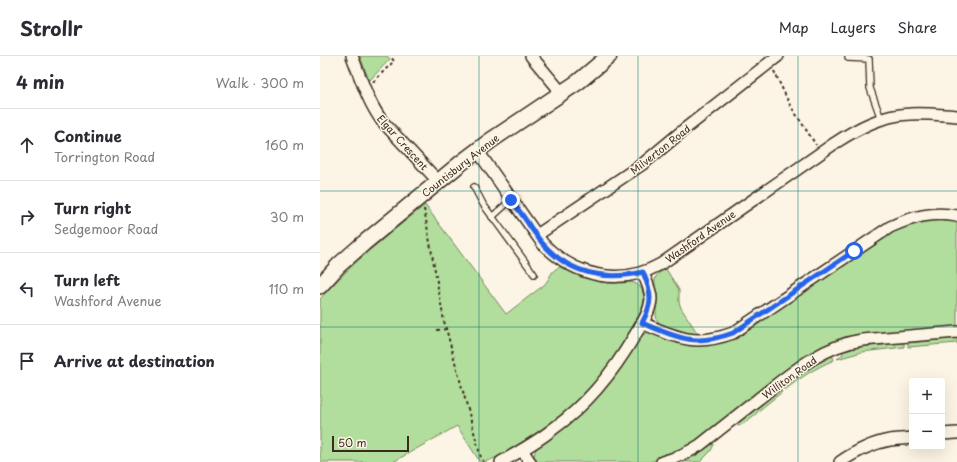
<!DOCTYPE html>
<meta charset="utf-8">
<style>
body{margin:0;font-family:"Playpen Sans",sans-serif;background:#f2f2f3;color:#2b2b33}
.controls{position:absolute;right:12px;bottom:12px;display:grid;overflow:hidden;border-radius:4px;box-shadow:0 4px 16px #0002}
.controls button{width:36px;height:36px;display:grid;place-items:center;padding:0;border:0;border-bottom:1px solid #e1e1e2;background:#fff;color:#2b2b33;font:20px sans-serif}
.scale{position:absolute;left:12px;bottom:10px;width:77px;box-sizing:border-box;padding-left:4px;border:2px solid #3b2a1e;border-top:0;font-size:11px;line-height:14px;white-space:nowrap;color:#3b2a1e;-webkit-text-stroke:3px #fcf5e5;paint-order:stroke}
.stop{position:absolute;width:12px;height:12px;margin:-9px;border:3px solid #2563eb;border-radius:50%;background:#fff}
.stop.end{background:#2563eb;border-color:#fff;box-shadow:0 1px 4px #0008}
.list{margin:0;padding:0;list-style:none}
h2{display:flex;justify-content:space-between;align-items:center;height:52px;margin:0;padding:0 16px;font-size:17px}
h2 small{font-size:13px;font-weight:400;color:#7c7c81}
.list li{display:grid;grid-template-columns:26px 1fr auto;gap:12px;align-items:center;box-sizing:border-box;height:72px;padding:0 16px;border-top:1px solid #e1e1e2}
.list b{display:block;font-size:15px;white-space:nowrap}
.list p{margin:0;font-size:13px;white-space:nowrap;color:#7c7c81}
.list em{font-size:13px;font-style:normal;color:#7c7c81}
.icon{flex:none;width:22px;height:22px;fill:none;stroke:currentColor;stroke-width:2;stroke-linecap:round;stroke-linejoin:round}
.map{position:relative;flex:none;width:637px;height:406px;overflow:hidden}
header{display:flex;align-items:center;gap:24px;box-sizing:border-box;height:56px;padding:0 20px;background:#fff;border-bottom:1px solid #e1e1e2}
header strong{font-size:19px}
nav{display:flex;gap:22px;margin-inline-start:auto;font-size:14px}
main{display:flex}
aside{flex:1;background:#fff}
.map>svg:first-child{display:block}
.green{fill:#b1de9d;stroke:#76845e}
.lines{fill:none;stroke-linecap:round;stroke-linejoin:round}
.lane-casing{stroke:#3b2a1e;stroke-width:8}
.street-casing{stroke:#3b2a1e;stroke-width:14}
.secondary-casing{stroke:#3b2a1e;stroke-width:18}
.path{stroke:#3b2a1e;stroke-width:2;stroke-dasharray:3 3;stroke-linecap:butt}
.lane{stroke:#fcf5e5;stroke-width:5.5}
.street{stroke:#fcf5e5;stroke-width:11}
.secondary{stroke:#fcf5e5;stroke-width:15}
.route{stroke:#2563eb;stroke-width:5}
.grid{fill:none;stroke:#0f766e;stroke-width:1;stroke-opacity:0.55}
.labels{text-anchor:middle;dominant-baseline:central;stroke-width:3;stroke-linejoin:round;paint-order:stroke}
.street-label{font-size:10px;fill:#3b2a1e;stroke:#fcf5e5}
</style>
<header>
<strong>Strollr</strong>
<nav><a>Map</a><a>Layers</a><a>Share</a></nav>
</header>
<main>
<aside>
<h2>4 min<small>Walk · 300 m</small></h2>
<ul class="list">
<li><svg class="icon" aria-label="ahead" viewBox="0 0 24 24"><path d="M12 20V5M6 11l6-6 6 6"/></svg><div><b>Continue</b><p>Torrington Road</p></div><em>160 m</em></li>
<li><svg class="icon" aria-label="right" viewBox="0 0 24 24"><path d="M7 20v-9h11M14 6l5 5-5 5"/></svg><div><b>Turn right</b><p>Sedgemoor Road</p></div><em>30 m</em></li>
<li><svg class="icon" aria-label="left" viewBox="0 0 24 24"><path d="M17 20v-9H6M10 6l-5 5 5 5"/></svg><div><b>Turn left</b><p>Washford Avenue</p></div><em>110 m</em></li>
<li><svg class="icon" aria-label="arrive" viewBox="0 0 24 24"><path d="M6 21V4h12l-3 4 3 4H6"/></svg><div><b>Arrive at destination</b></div></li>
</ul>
</aside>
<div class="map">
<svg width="637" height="406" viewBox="0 0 637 406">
<rect width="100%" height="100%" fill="#fcf5e5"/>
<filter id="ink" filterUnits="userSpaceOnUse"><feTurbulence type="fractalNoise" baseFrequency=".025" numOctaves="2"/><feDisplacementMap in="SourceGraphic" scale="8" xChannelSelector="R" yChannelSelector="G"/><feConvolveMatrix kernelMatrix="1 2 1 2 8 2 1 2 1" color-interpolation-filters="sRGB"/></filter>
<g filter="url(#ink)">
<g class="green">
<path d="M40 0H67L70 3 49 25Z"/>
<path d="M105 149 186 258 224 229C231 222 230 214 240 211 255 218 272 226 289 227 299 228 313 222 320 231 324 235 324 244 323 249 321 256 317 262 314 268 301 290 285 316 267 335 244 359 216 378 187 395 178 400 170 406 160 406L137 370 73 406H0V243C31 207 69 178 105 149Z"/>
<path d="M614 162 637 163V272L521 284 384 381 358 398 329 406H215C212 400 216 394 218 388L321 279 329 276 386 288 580 170Z"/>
<path d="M346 213 359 234V246L361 252 378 278H373C364 276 344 273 338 266 333 258 339 247 337 238 336 233 334 228 335 223 336 218 342 215 346 213Z"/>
<path d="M637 282V287L588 291V287Z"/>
<path d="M584 287V291L542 296 517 303 523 298 522 295 538 291Z"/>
<path d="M511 300 513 301 514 304C495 312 480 322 465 334L463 332 488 313Z"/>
<path d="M460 334 462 336 437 356V357L423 368 418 370 417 368Z"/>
<path d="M393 388H394L392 393 388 398 380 406H363Z"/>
</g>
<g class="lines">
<defs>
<g id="lane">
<path d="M528 2 549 3 550 32 561 63"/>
<path d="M154 131 163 148 214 218"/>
<path d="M172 161 191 144"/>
</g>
<g id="street">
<path d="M32 0C41 23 48 46 62 65L118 125"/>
<path d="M211 0 242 37"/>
<path d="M157 94 223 188C256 221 300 231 341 208L515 87C538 72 562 59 590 58 606 57 621 59 637 60"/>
<path d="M217 179 324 107 366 72 458 0"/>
<path d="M322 267C358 282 375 291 413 277L570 171C592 161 613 155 637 160"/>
<path d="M622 378 637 377"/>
<path d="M202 394 210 406"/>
<path d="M181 406C199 396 217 386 233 373 267 349 294 315 315 279 322 268 330 256 331 243 331 234 326 225 323 217"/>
<path d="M342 406C356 402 368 397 380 389 399 374 418 359 437 344 469 319 501 290 542 284L637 276"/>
<path d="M520 406C535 396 552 387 570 384 577 383 585 383 592 382"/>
</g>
<path id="secondary" d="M0 230 19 209 44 187 141 107 170 85 258 26 289 0"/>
</defs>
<use href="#lane" class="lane-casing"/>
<use href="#street" class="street-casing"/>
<use href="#secondary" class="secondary-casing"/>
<g class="path">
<path d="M454 15 470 49 496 89"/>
<path d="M53 26 74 5 70 0"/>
<path d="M104 153 124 265 161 402 164 406"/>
<path d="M117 274 127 273"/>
</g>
<use href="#lane" class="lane"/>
<use href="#street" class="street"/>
<use href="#secondary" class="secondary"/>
</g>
</g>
<g class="lines" filter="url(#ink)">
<path class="route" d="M191 144C198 153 205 162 211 172 215 177 219 184 224 189 250 218 286 225 323 216 332 238 333 246 322 267 358 282 375 291 413 277L534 195"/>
</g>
<path class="grid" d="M159 0V406M318 0V406M478 0V406M0 135H637M0 271H637"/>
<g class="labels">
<g class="street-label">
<text transform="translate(83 86) rotate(48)">Elgar Crescent</text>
<text transform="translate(340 93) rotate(-38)">Milverton Road</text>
<text transform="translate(140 109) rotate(-38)">Countisbury Avenue</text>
<text transform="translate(380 180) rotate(-35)">Washford Avenue</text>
<text transform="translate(469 321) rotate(-36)">Williton Road</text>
</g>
</g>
</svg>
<div class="controls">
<button>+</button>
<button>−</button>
</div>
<div class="scale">50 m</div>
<div class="stop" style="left:534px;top:195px"></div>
<div class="stop end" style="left:191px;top:144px"></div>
</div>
</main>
